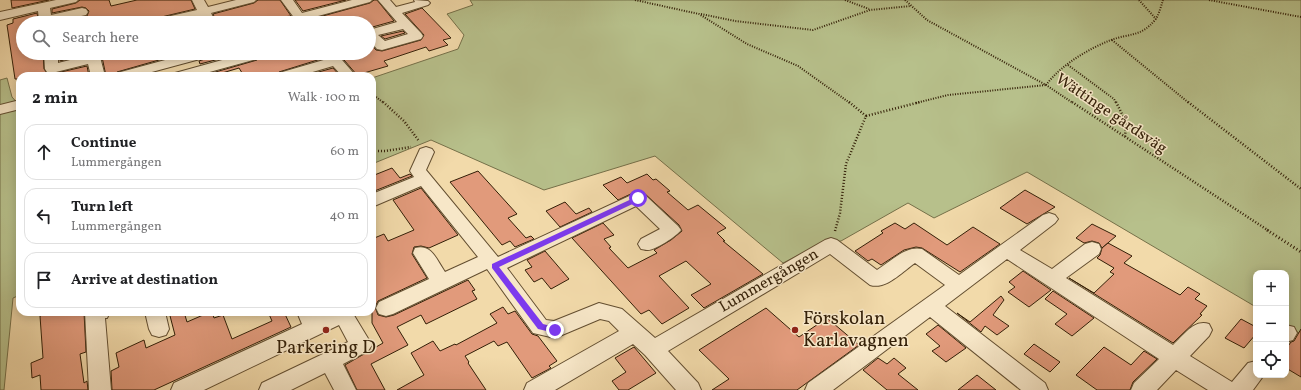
<!DOCTYPE html>
<meta charset="utf-8">
<style>
body{margin:0;font-family:Vollkorn,serif;background:#f6f6f6;color:#202124}
.controls{position:absolute;right:12px;bottom:12px;display:grid;overflow:hidden;border-radius:8px;box-shadow:0 2px 10px #0003}
.controls button{width:36px;height:36px;display:grid;place-items:center;padding:0;border:0;border-bottom:1px solid #e0e0e0;background:#fff;color:#202124;font:20px sans-serif}
.stop{position:absolute;width:12px;height:12px;margin:-9px;border:3px solid #7c3aed;border-radius:50%;background:#fff}
.stop.end{background:#7c3aed;border-color:#fff;box-shadow:0 1px 4px #0008}
.list{margin:0;padding:0;list-style:none}
h2{display:flex;justify-content:space-between;align-items:center;height:52px;margin:0;padding:0 16px;font-size:17px}
h2 small{font-size:13px;font-weight:400;color:#757577}
.list li{display:grid;grid-template-columns:26px 1fr auto;gap:12px;align-items:center;box-sizing:border-box;height:56px;margin:0 8px 8px;padding:0 8px;border:1px solid #e0e0e0;border-radius:12px}
.list b{display:block;font-size:15px;white-space:nowrap}
.list p{margin:0;font-size:13px;white-space:nowrap;color:#757577}
.list em{font-size:13px;font-style:normal;color:#757577}
.icon{flex:none;width:22px;height:22px;fill:none;stroke:currentColor;stroke-width:2;stroke-linecap:round;stroke-linejoin:round}
.map{position:relative;flex:none;width:1301px;height:390px;overflow:hidden}
.search{position:absolute;background:#fff;box-shadow:0 2px 10px #0003;left:16px;top:16px;width:360px;height:44px;display:flex;align-items:center;gap:10px;box-sizing:border-box;padding:0 14px;border-radius:22px;color:#757577;font-size:15px}
.panel{position:absolute;background:#fff;box-shadow:0 2px 10px #0003;left:16px;top:72px;width:360px;height:244px;border-radius:12px}
.map>svg:first-child{display:block}
.green{fill:#b7c08b;stroke:#757049}
.building{fill:#e19a7b;stroke:#331f07}
.lines{fill:none;stroke-linecap:round;stroke-linejoin:round}
.minor-casing{stroke:#634e30;stroke-width:2}
.path-far2{stroke:#331f07;stroke-width:2;stroke-dasharray:1 1.5;stroke-linecap:butt}
.path-far1{stroke:#331f07;stroke-width:2.5;stroke-dasharray:1 2;stroke-linecap:butt}
.path{stroke:#331f07;stroke-width:3;stroke-dasharray:1 2.5;stroke-linecap:butt}
.minor{fill:#f7e7c8;fill-rule:evenodd}
.route{fill:#7c3aed}
.poi-dot{fill:#8f2418;stroke:#f7e7c8;stroke-width:1.5}
.labels{text-anchor:middle;dominant-baseline:central;stroke-width:3;stroke-linejoin:round;paint-order:stroke}
.street-label{font-size:16px;fill:#331f07;stroke:#f7e7c8}
.near-poi-label{font-size:19px;fill:#331f07;stroke:#f7e7c8;text-anchor:start}
</style>
<div class="map">
<svg width="1301" height="390" viewBox="0 0 1301 390">
<rect width="100%" height="100%" fill="#f2daaa"/>
<filter id="stains"><feTurbulence type="fractalNoise" baseFrequency=".005" numOctaves="4"/><feColorMatrix values="0 0 0 0 .2 0 0 0 0 .09 0 0 0 0 .02 0 0 0 .5 -.17"/></filter>
<radialGradient id="worn" r=".72"><stop offset=".6" stop-color="#630" stop-opacity="0"/><stop offset="1" stop-color="#630" stop-opacity=".3"/></radialGradient>
<g class="green">
<path d="M470 0H1301V334L1286 325V273H1256V307L1027 172 934 218 908 203 841 241 823 243 783 263 655 156 544 190 431 140 372 164V78L458 49 464 35 447 14 473 5Z"/>
<path d="M7 78 12 97 20 106V295L13 298 4 390H0V80Z"/>
</g>
<g class="building">
<path d="M11 0H49L12 8Z"/>
<path d="M80 0H109L111 6 137 0H191L195 9 153 19 150 23H55L87 16 89 11 86 8 82 7 52 13V9L76 3Z"/>
<path d="M258 0H280L291 16 283 17 287 23H217L213 14 254 3Z"/>
<path d="M295 0H346L303 11Z"/>
<path d="M374 0H377L394 21 369 28V23H363L359 19 345 23H323L319 17 370 3Z"/>
<path d="M422 8 451 38 443 40 448 45 429 51 426 47 384 61 388 66 357 75 338 53H369V42L376 50 382 51 421 40 424 35 405 14Z"/>
<path d="M37 13 39 23H23V53H43L44 69 47 73 52 74 87 66 89 76H20V79H15L7 25 13 23V19Z"/>
<path d="M403 31 405 33 385 39 381 36Z"/>
<path d="M60 53H78L79 56 60 61Z"/>
<path d="M115 53H180V54L117 72 114 76H106L102 57Z"/>
<path d="M214 53H242L200 64 199 61 211 57Z"/>
<path d="M259 53H321L324 58 279 72 276 76H244L239 68 212 76 205 75 257 60 260 57Z"/>
<path d="M333 68 340 76H304Z"/>
<path d="M392 168 400 178 410 174 412 176 372 192V176Z"/>
<path d="M478 171 517 214 508 218 526 238 531 236 534 239 515 247 510 241 502 245 450 182Z"/>
<path d="M647 174 653 180 656 179 670 191 667 192 688 210 698 205 726 228 717 233 725 241H723L763 274 704 308 691 295 711 284 686 261 659 276 689 308 662 324 649 310 641 314 572 238 603 223 614 235 604 239 611 247 609 248 628 268 657 253 654 250 671 240 682 231 679 225 644 193 637 191 618 200 603 185 621 177 627 183Z"/>
<path d="M421 188 458 235 429 248 421 246 414 247 412 254 427 278 378 301 375 307 378 315 386 317 394 315 468 280 475 290 472 291 477 299 426 324 421 315 397 327 408 345 371 364 385 390H357L345 365 383 343 372 323V239L384 234 388 241 414 230 393 200Z"/>
<path d="M1025 190 1055 207 1027 224 1000 208Z"/>
<path d="M565 202 576 214 589 208 592 212 560 227 546 211Z"/>
<path d="M895 223 905 229 914 223 947 245 973 227 1000 244 960 272 922 248 916 247 904 250 881 265 872 259 868 261 855 251 883 233 881 231Z"/>
<path d="M1092 224 1116 236 1102 248 1099 243 1092 241 1084 243 1076 238Z"/>
<path d="M1108 243 1132 256 1124 263 1180 295 1188 287 1200 294 1195 299 1207 306 1200 314 1202 315 1173 343 1069 278 1094 293 1114 274 1110 272 1114 268 1097 258 1100 255 1102 248Z"/>
<path d="M545 251 569 279 551 289 542 278 534 282 525 270 532 267 527 260Z"/>
<path d="M1023 271 1051 290 1029 307 1008 292 1015 287 1009 282Z"/>
<path d="M1053 291 1094 318 1072 336 1055 324 1067 314 1045 299Z"/>
<path d="M1001 296 1004 300 993 315 1009 326 997 335 985 326 981 332 957 313 970 322Z"/>
<path d="M503 307 508 314 515 311 532 334 538 336 557 361 549 366 551 368 532 378 507 342 498 346 494 341 465 356 469 362 468 363 486 390H397L424 375 411 353 433 341 440 351 455 344 456 345 497 323 490 314Z"/>
<path d="M766 308 799 337 827 318 859 345 797 390H712L729 379 699 350Z"/>
<path d="M50 312H84L86 352 80 354 84 383 87 381 88 390H41L40 375 32 378 31 363 43 358 40 316Z"/>
<path d="M169 312H184L187 322 210 312H212L214 318 223 315 232 339 272 321 268 312H284L291 327 154 390H112L111 371 119 367 116 353 144 340 146 348 175 335Z"/>
<path d="M1241 319 1256 327V334L1244 348 1225 338Z"/>
<path d="M938 325 966 348 946 362 932 351 940 346 926 334Z"/>
<path d="M1301 329V377L1286 368V349L1291 342 1294 341Z"/>
<path d="M1034 344 1060 362 1050 372 1024 354Z"/>
<path d="M634 347 656 373 628 390H619L612 381 626 372 615 358Z"/>
<path d="M1104 347 1131 365 1144 351 1157 359 1133 382 1130 390H1097L1076 375Z"/>
<path d="M878 358 887 364 894 358 906 368 898 374 918 390H887L863 370Z"/>
<path d="M977 375 996 390H958Z"/>
</g>
<g class="lines">
<defs>
<g id="minor">
<path d="M56 0H78L76 2 50 8 51 15 82 8 86 9 88 12 86 15 48 23H41L39 20 38 11 0 20V12Z"/>
<path d="M192 0H204L208 7 236 0H256L254 2 211 13 216 23H204L200 16 172 23H151L153 20 197 10Z"/>
<path d="M281 0H293L302 13 352 0H372L370 2 307 19 310 23H298Z"/>
<path d="M378 0H390L396 7 415 2 414 0 428 1 430 3 428 5 402 13 421 33 423 36 421 39 382 50 377 49 369 40V30L397 22ZM403 29 408 34 385 41 378 35Z"/>
<path d="M44 53H58V63L86 56 85 53H99L105 76H91L88 64 52 73 47 72 45 69Z"/>
<path d="M191 53H213L211 56 137 76H115L117 73Z"/>
<path d="M243 53H257L259 56 257 59 195 76H173L175 73 244 54Z"/>
<path d="M322 53H336L356 76H342L333 66 299 76H277L279 73 327 59Z"/>
<path d="M20 100V109L0 114V105Z"/>
<path d="M426 147 432 149 434 152 426 170 498 257 638 192 644 194 678 226 681 230C677 236 654 251 647 250 645 250 643 249 641 249L638 244 641 239 660 229 636 206 507 268 546 320 554 321 599 303 622 309 655 338 825 240 831 238 837 240 877 270C890 262 906 245 922 249L959 275 1043 215 1049 213 1055 215 1058 219 1055 223 1020 250 1052 269 1085 244 1092 242 1099 244 1101 249 1099 254 1066 278 1173 345C1184 335 1194 319 1209 324L1212 330 1209 336 1190 356 1232 382 1248 363 1256 361V375H1264L1253 390H1208L1176 370 1157 390H1131L1134 383 1159 359 1007 259 945 306 1045 383 1048 390H1021L930 317 833 390H805L808 383 945 285 915 263C902 272 886 290 870 285L830 254 668 351 698 383 701 390H676L645 355 633 344 555 390H524L527 383 619 331 609 321 600 319 555 338 533 333 487 269 393 314 386 316 379 314 376 308 379 302 429 279 413 253 415 248C432 243 437 261 445 272L478 257 421 186 372 207V194L414 177 410 171 420 149Z"/>
<path d="M85 312H110L107 318H105L111 390H89Z"/>
<path d="M145 312H165L169 329 166 335 159 337 152 335 149 329Z"/>
<path d="M297 312H317L319 316 328 312H352L372 345 368 351 343 364 356 390H334L325 373 291 390H259L262 383 348 342 339 325 204 390H171L174 383 302 324Z"/>
<path d="M1286 325 1294 327 1297 333 1293 340 1286 342Z"/>
</g>
</defs>
<use href="#minor" class="minor-casing"/>
<g class="path-far2">
<path d="M635 0 699 14 747 44 798 66 850 103"/>
<path d="M845 0 869 9"/>
<path d="M905 0 927 20 1046 85 1073 103"/>
<path d="M1139 0 1156 19"/>
<path d="M1209 0 1301 17"/>
<path d="M701 14 735 21 813 30 870 10 911 6"/>
<path d="M1112 40 1189 103"/>
<path d="M1068 65 1114 99 1116 103"/>
<path d="M1046 85C1061 65 1088 49 1111 40 1130 33 1141 37 1155 20 1159 15 1161 6 1163 0"/>
<path d="M372 94 384 103"/>
<path d="M916 103 948 95 1046 85"/>
</g>
<g class="path-far1">
<path d="M383 102 404 121 419 141"/>
<path d="M1072 102 1269 231"/>
<path d="M1116 102 1126 122 1125 138"/>
<path d="M1188 102 1301 189"/>
<path d="M866 116 920 102"/>
<path d="M372 151H385L411 147"/>
<path d="M835 231 840 213 846 164 866 116 849 102"/>
</g>
<path class="path" d="M1267 230 1301 252"/>
<use href="#minor" class="minor"/>
</g>
<path class="route" d="M638 196 641 197V200L499 267 543 324 558 328 559 330 555 333 538 329 492 268V264Z"/>
<g class="poi-dot">
<circle cx="326" cy="330" r="4"/>
<circle cx="795" cy="330" r="4"/>
</g>
<g class="labels">
<g class="street-label">
<text transform="translate(1111 114) rotate(34)">Wättinge gårdsväg</text>
<text transform="translate(769 281) rotate(-30)">Lummergången</text>
</g>
<g class="near-poi-label">
<text x="803" y="319">Förskolan<tspan x="803" dy="22">Karlavagnen</tspan></text>
<text x="326" y="348" text-anchor="middle">Parkering D</text>
</g>
</g>
<rect width="100%" height="100%" filter="url(#stains)"/>
<rect width="100%" height="100%" fill="url(#worn)"/>
</svg>
<div class="controls">
<button>+</button>
<button>−</button>
<button><svg class="icon" aria-label="locate" viewBox="0 0 24 24"><circle cx="12" cy="12" r="6"/><path d="M12 2v4M12 18v4M2 12h4M18 12h4"/></svg></button>
</div>
<div class="stop" style="left:638px;top:198px"></div>
<div class="stop end" style="left:555px;top:330px"></div>
<div class="search"><svg class="icon" aria-label="search" viewBox="0 0 24 24"><circle cx="10" cy="10" r="6"/><path d="M15 15l6 6"/></svg>Search here</div>
<section class="panel">
<h2>2 min<small>Walk · 100 m</small></h2>
<ul class="list">
<li><svg class="icon" aria-label="ahead" viewBox="0 0 24 24"><path d="M12 20V5M6 11l6-6 6 6"/></svg><div><b>Continue</b><p>Lummergången</p></div><em>60 m</em></li>
<li><svg class="icon" aria-label="left" viewBox="0 0 24 24"><path d="M17 20v-9H6M10 6l-5 5 5 5"/></svg><div><b>Turn left</b><p>Lummergången</p></div><em>40 m</em></li>
<li><svg class="icon" aria-label="arrive" viewBox="0 0 24 24"><path d="M6 21V4h12l-3 4 3 4H6"/></svg><div><b>Arrive at destination</b></div></li>
</ul>
</section>
</div>
